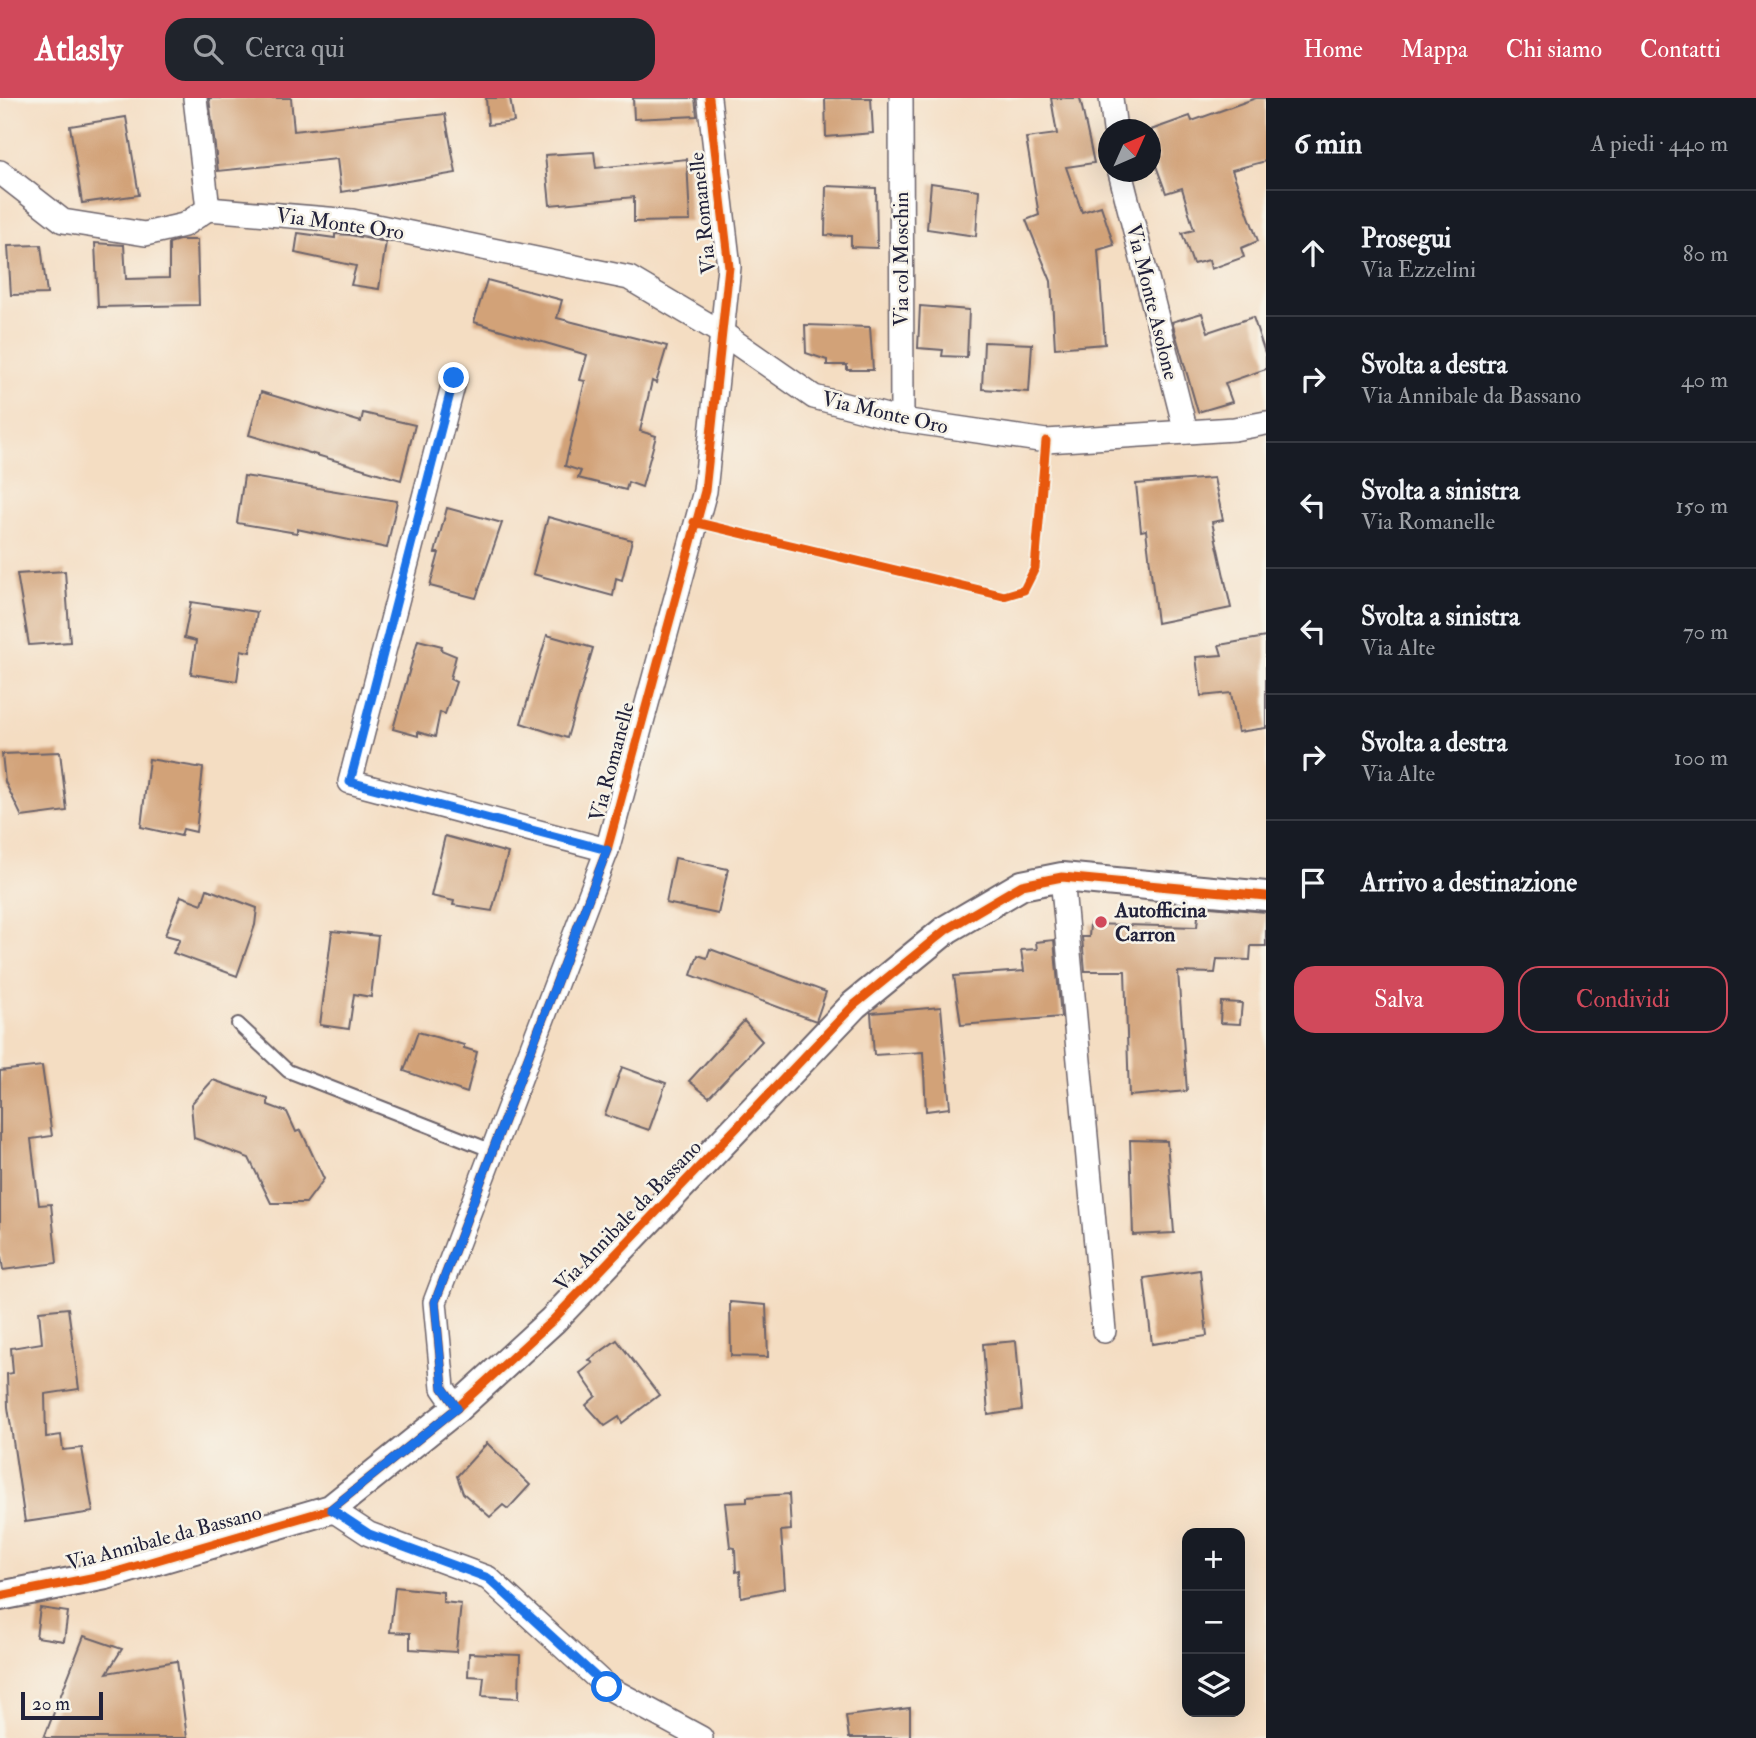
<!DOCTYPE html>
<html lang="it">
<meta charset="utf-8">
<style>
body{margin:0;font-family:"IM FELL Double Pica",serif;background:#20242c;color:#f1f3f6}
.controls{position:absolute;right:21px;bottom:21px;display:grid;overflow:hidden;border-radius:14px;box-shadow:0 7px 28px #0002}
.controls button{width:63px;height:63px;display:grid;place-items:center;padding:0;border:0;border-bottom:2px solid #363941;background:#171b24;color:#f1f3f6;font:35px sans-serif}
.compass{position:absolute;left:1098px;top:21px;width:63px;height:63px;border-radius:50%;background:#171b24;box-shadow:0 7px 28px #0002;rotate:45deg}
.scale{position:absolute;left:21px;bottom:18px;width:82px;box-sizing:border-box;padding-left:7px;border:4px solid #22223b;border-top:0;font-size:19px;line-height:24px;white-space:nowrap;color:#22223b;-webkit-text-stroke:5px #f7f3e8;paint-order:stroke}
.stop{position:absolute;width:21px;height:21px;margin:-16px;border:5px solid #1a73e8;border-radius:50%;background:#fff}
.stop.end{background:#1a73e8;border-color:#fff;box-shadow:0 2px 7px #0008}
.list{margin:0;padding:0;list-style:none}
h2{display:flex;justify-content:space-between;align-items:center;height:91px;margin:0;padding:0 28px;font-size:30px}
h2 small{font-size:23px;font-weight:400;color:#9ea1a6}
.list li{display:grid;grid-template-columns:46px 1fr auto;gap:21px;align-items:center;box-sizing:border-box;height:126px;padding:0 28px;border-top:2px solid #363941}
.list b{display:block;font-size:26px;white-space:nowrap}
.list p{margin:0;font-size:23px;white-space:nowrap;color:#9ea1a6}
.list em{font-size:23px;font-style:normal;color:#9ea1a6}
.actions{display:flex;gap:14px;padding:21px 28px}
.actions a{flex:1;padding:16px 0;border:2px solid #d1495b;border-radius:21px;text-align:center;font-size:24px;color:#d1495b}
.actions .main{background:#d1495b;color:#fff}
.icon{flex:none;width:38px;height:38px;fill:none;stroke:currentColor;stroke-width:2;stroke-linecap:round;stroke-linejoin:round}
.map{position:relative;flex:none;width:1266px;height:1640px;overflow:hidden}
header{display:flex;align-items:center;gap:42px;box-sizing:border-box;height:98px;padding:0 35px;background:#d1495b;color:#fff}
header strong{font-size:33px}
nav{display:flex;gap:38px;margin-inline-start:auto;font-size:24px}
.search{width:490px;height:63px;background:#20242c;display:flex;align-items:center;gap:18px;box-sizing:border-box;padding:0 24px;border-radius:21px;color:#9ea1a6;font-size:26px}
main{display:flex}
aside{flex:1;background:#171b24}
.map>svg:first-child{display:block}
.building{fill:#d2a278}
.lines{fill:none;stroke-linecap:round;stroke-linejoin:round}
.service-casing{stroke:#6c636a;stroke-width:16}
.minor-casing{stroke:#6c636a;stroke-width:26}
.tertiary-casing{stroke:#6c636a;stroke-width:32}
.service{stroke:#fff;stroke-width:12}
.minor{stroke:#fff;stroke-width:23}
.tertiary{stroke:#fff;stroke-width:28}
.cycleway-casing{stroke:#f7f3e8;stroke-width:13}
.cycleway{stroke:#e8590c;stroke-width:9}
.route{stroke:#1a73e8;stroke-width:9}
.poi-dot{fill:#d1495b;stroke:#f7f3e8;stroke-width:2.5}
.labels{text-anchor:middle;dominant-baseline:central;stroke-width:5;stroke-linejoin:round;paint-order:stroke}
.street-label{font-size:21px;fill:#22223b;stroke:#f7f3e8}
.poi-label{font-size:21px;font-weight:bold;fill:#22223b;stroke:#f7f3e8;text-anchor:start}
</style>
<header>
<strong>Atlasly</strong>
<div class="search"><svg class="icon" aria-label="search" viewBox="0 0 24 24"><circle cx="10" cy="10" r="6"/><path d="M15 15l6 6"/></svg>Cerca qui</div>
<nav><a>Home</a><a>Mappa</a><a>Chi siamo</a><a>Contatti</a></nav>
</header>
<main>
<div class="map">
<svg width="1266" height="1640" viewBox="0 0 1266 1640">
<rect width="100%" height="100%" fill="#f7f3e8"/>
<filter id="ink" filterUnits="userSpaceOnUse"><feTurbulence type="fractalNoise" baseFrequency=".0143" numOctaves="2"/><feDisplacementMap in="SourceGraphic" scale="14" xChannelSelector="R" yChannelSelector="G"/><feConvolveMatrix kernelMatrix="1 2 1 2 8 2 1 2 1" color-interpolation-filters="sRGB"/></filter>
<filter id="wash" filterUnits="userSpaceOnUse"><feTurbulence type="fractalNoise" baseFrequency=".00686" numOctaves="4" result="noise"/><feDisplacementMap in="SourceGraphic" scale="28" xChannelSelector="R" yChannelSelector="G"/><feGaussianBlur stdDeviation="1.57" result="paint"/><feColorMatrix in="noise" values="0 0 0 0 0 0 0 0 0 0 0 0 0 0 0 0 0 1.4 0 .05"/><feComposite in="paint" operator="in"/></filter>
<g filter="url(#wash)">
<rect width="100%" height="100%" fill="#f4ddc2"/>
<g id="blocks">
<g class="building">
<path d="M209 0H291L294 33 445 16 456 75 341 94 337 61 218 73Z"/>
<path d="M486 0H510L514 24 488 27Z"/>
<path d="M633 0H695L697 18 634 21Z"/>
<path d="M825 0H871L873 35 826 39Z"/>
<path d="M1051 0H1080L1094 65 1066 69 1082 114 1101 108 1114 147 1098 152 1105 246 1055 250 1051 183 1026 122 1039 117 1026 40 1057 36Z"/>
<path d="M1256 0H1266V63L1232 72 1258 143 1241 150 1244 159 1211 171 1209 162 1193 166 1182 135 1194 132 1182 90 1166 95 1154 62 1159 61 1151 32 1190 18 1192 23Z"/>
<path d="M126 19 139 97 82 105 70 28Z"/>
<path d="M594 54 596 70 687 61 690 123 634 124V99L550 107 545 57Z"/>
<path d="M931 85 979 92 976 138 927 131Z"/>
<path d="M826 88 876 90 877 150 851 149V138L825 137Z"/>
<path d="M298 135 335 140V136L350 137 386 144 379 191 351 187 356 168 295 155Z"/>
<path d="M179 142H197L199 207 98 209 95 145 124 147 126 181 169 180V145Z"/>
<path d="M41 147 47 196 11 197 8 148Z"/>
<path d="M487 182 562 202 557 220 667 248 656 285 652 283 640 333 656 338 642 389 628 384 626 392 578 380 581 373 565 368 585 283 580 282 587 257 474 224Z"/>
<path d="M920 208 969 212 967 259 942 258 943 252 918 250Z"/>
<path d="M1202 215 1208 234 1253 219 1266 258V271L1225 285 1232 304 1198 314 1172 224Z"/>
<path d="M805 227 870 229 873 272H847V267H827V262L806 255Z"/>
<path d="M984 244 1032 246 1029 294 982 291Z"/>
<path d="M261 294 361 324 363 315 415 327 401 382 249 337Z"/>
<path d="M244 378 397 403 387 450 297 431V435L237 425Z"/>
<path d="M1214 380 1223 422 1212 424 1231 510 1157 525 1146 432 1141 433 1136 386Z"/>
<path d="M447 410 502 425 476 500 430 488 439 455H435Z"/>
<path d="M548 419 632 442 622 482 616 480 613 498 533 476Z"/>
<path d="M65 473 70 544 29 547 17 476Z"/>
<path d="M191 504 257 514 250 554 241 552 237 583 191 576 196 543 184 540Z"/>
<path d="M547 537 593 550 567 640 521 625Z"/>
<path d="M1266 539V630L1238 634 1231 595 1201 598 1196 559 1222 557 1219 547Z"/>
<path d="M418 542 442 548 441 552 456 558 450 581 456 584 445 616 440 614 435 639 418 634V638L393 631Z"/>
<path d="M60 654 67 713 22 719 5 684 2 656Z"/>
<path d="M149 661 203 670 196 734 183 731 181 738 141 729Z"/>
<path d="M445 738 508 755 492 813 453 807 454 803 431 798Z"/>
<path d="M675 760 728 771 718 816 666 805Z"/>
<path d="M207 791 257 810 255 827 237 878 173 855 180 841 165 837 181 798 202 806Z"/>
<path d="M1199 808 1266 814V848H1251L1250 862 1217 861 1215 875 1178 874 1187 993 1129 998 1125 873H1085L1082 839H1089L1090 826 1197 829Z"/>
<path d="M332 833 378 838 371 899 354 896 349 931 320 927Z"/>
<path d="M1054 842 1061 919 961 927 954 878 1024 873 1021 852 1037 851 1036 844Z"/>
<path d="M710 851 826 894 816 923 691 877 698 857 707 860Z"/>
<path d="M1221 904 1242 905 1240 926 1220 925Z"/>
<path d="M941 909 950 1010 926 1013 923 954 874 957 871 915Z"/>
<path d="M744 923 762 943 709 999 689 983Z"/>
<path d="M418 934 464 947V950L477 954 467 995 404 973Z"/>
<path d="M42 968 52 1038 31 1041 39 1107 51 1106 57 1165 3 1172 0 1152V973Z"/>
<path d="M622 969 666 985 649 1032 605 1017Z"/>
<path d="M213 982 268 1001V1007L287 1014 296 1034 301 1032 324 1081 306 1105H271L249 1060 194 1040 191 1006Z"/>
<path d="M1130 1042 1167 1043 1174 1135 1133 1137Z"/>
<path d="M1200 1172 1207 1238 1152 1246 1144 1180Z"/>
<path d="M730 1204 766 1207 768 1259 731 1258Z"/>
<path d="M68 1210 79 1291 45 1296 46 1339 61 1337 63 1352 82 1350 93 1414 25 1424 8 1309 7 1276 13 1275 11 1250 42 1245 39 1213Z"/>
<path d="M617 1242 659 1297 622 1325 619 1319 605 1328 586 1307 596 1298 580 1275 593 1265 589 1262Z"/>
<path d="M1016 1243 1022 1312 988 1317 983 1246Z"/>
<path d="M487 1345 530 1387 508 1411 503 1407 490 1419 463 1395 457 1378Z"/>
<path d="M789 1396 791 1432 781 1433 785 1490 741 1499 740 1473 736 1474 735 1450 730 1449 725 1405 747 1404V1399Z"/>
<path d="M395 1489 443 1494V1504L461 1506 456 1554 410 1551V1535L390 1534Z"/>
<path d="M40 1510 68 1514 64 1543 36 1539Z"/>
<path d="M84 1538 122 1551 107 1575 177 1563 187 1640H44Z"/>
<path d="M469 1555 520 1557 519 1600 482 1598 484 1579 468 1578Z"/>
<path d="M910 1610V1640H849L846 1618Z"/>
</g>
</g>
</g>
<g filter="url(#ink)">
<use href="#blocks" fill-opacity="0" stroke="#6c636a" stroke-width="2"/>
<g class="lines">
<defs>
<path id="service" d="M238 926 288 973 493 1053"/>
<g id="minor">
<path d="M195 0 208 111"/>
<path d="M901 0 902 322"/>
<path d="M1111 0 1115 32"/>
<path d="M0 74 63 123 145 136 184 127 208 111"/>
<path d="M1120 74 1186 334"/>
<path d="M208 111 352 123 629 180 722 235 814 299 902 322 1046 343 1234 331 1266 325"/>
<path d="M455 280 350 684 607 752"/>
<path d="M1062 779 1104 1233"/>
<path d="M457 1310 443 1290 435 1204 607 752 705 393 729 169 709 0"/>
<path d="M331 1411 369 1436 488 1480 607 1589 701 1640"/>
</g>
<path id="tertiary" d="M0 1498 106 1477 331 1411 457 1310 553 1222 854 907 947 831 1022 787 1062 779 1266 798"/>
</defs>
<use href="#service" class="service-casing"/>
<use href="#minor" class="minor-casing"/>
<use href="#tertiary" class="tertiary-casing"/>
<use href="#service" class="service"/>
<use href="#minor" class="minor"/>
<use href="#tertiary" class="tertiary"/>
<defs>
<g id="cycleway">
<path d="M694 424 1004 498 1024 492 1035 470 1046 343"/>
<path d="M457 1310 443 1290 435 1204 607 752 705 393 729 169 709 0"/>
<path d="M0 1498 106 1477 331 1411 457 1310 553 1222 854 907 947 831 1022 787 1062 779 1266 798"/>
</g>
</defs>
<use href="#cycleway" class="cycleway-casing"/>
<use href="#cycleway" class="cycleway"/>
</g>
</g>
<g class="lines" filter="url(#ink)">
<path class="route" d="M454 280 350 684 607 752 435 1204 443 1290 457 1310 331 1411 369 1436 488 1480 607 1589"/>
</g>
<circle class="poi-dot" cx="1101" cy="824" r="7"/>
<g class="labels">
<g class="street-label">
<text transform="translate(703 115) rotate(-96)">Via Romanelle</text>
<text transform="translate(340 126) rotate(8)">Via Monte Oro</text>
<text transform="translate(901 161) rotate(-90)">Via col Moschin</text>
<text transform="translate(1152 204) rotate(76)">Via Monte Asolone</text>
<text transform="translate(885 315) rotate(13)">Via Monte Oro</text>
<text transform="translate(612 664) rotate(-75)">Via Romanelle</text>
<text transform="translate(628 1118) rotate(-46)">Via Annibale da Bassano</text>
<text transform="translate(164 1440) rotate(-15)">Via Annibale da Bassano</text>
</g>
<g class="poi-label">
<text x="1115" y="812">Autofficina<tspan x="1115" dy="24">Carron</tspan></text>
</g>
</g>
</svg>
<div class="controls">
<button>+</button>
<button>−</button>
<button><svg class="icon" aria-label="layers" viewBox="0 0 24 24"><path d="M12 4l9 5-9 5-9-5zM3 14l9 5 9-5"/></svg></button>
</div>
<svg class="compass" viewBox="-18 -18 36 36"><path d="M0-13l5 13h-10z" fill="#e53935"/><path d="M0 13l5-13h-10z" fill="#9ea1a6"/></svg>
<div class="scale">20 m</div>
<div class="stop" style="left:607px;top:1589px"></div>
<div class="stop end" style="left:454px;top:280px"></div>
</div>
<aside>
<h2>6 min<small>A piedi · 440 m</small></h2>
<ul class="list">
<li><svg class="icon" aria-label="ahead" viewBox="0 0 24 24"><path d="M12 20V5M6 11l6-6 6 6"/></svg><div><b>Prosegui</b><p>Via Ezzelini</p></div><em>80 m</em></li>
<li><svg class="icon" aria-label="right" viewBox="0 0 24 24"><path d="M7 20v-9h11M14 6l5 5-5 5"/></svg><div><b>Svolta a destra</b><p>Via Annibale da Bassano</p></div><em>40 m</em></li>
<li><svg class="icon" aria-label="left" viewBox="0 0 24 24"><path d="M17 20v-9H6M10 6l-5 5 5 5"/></svg><div><b>Svolta a sinistra</b><p>Via Romanelle</p></div><em>150 m</em></li>
<li><svg class="icon" aria-label="left" viewBox="0 0 24 24"><path d="M17 20v-9H6M10 6l-5 5 5 5"/></svg><div><b>Svolta a sinistra</b><p>Via Alte</p></div><em>70 m</em></li>
<li><svg class="icon" aria-label="right" viewBox="0 0 24 24"><path d="M7 20v-9h11M14 6l5 5-5 5"/></svg><div><b>Svolta a destra</b><p>Via Alte</p></div><em>100 m</em></li>
<li><svg class="icon" aria-label="arrive" viewBox="0 0 24 24"><path d="M6 21V4h12l-3 4 3 4H6"/></svg><div><b>Arrivo a destinazione</b></div></li>
</ul>
<div class="actions"><a class="main">Salva</a><a>Condividi</a></div>
</aside>
</main>
